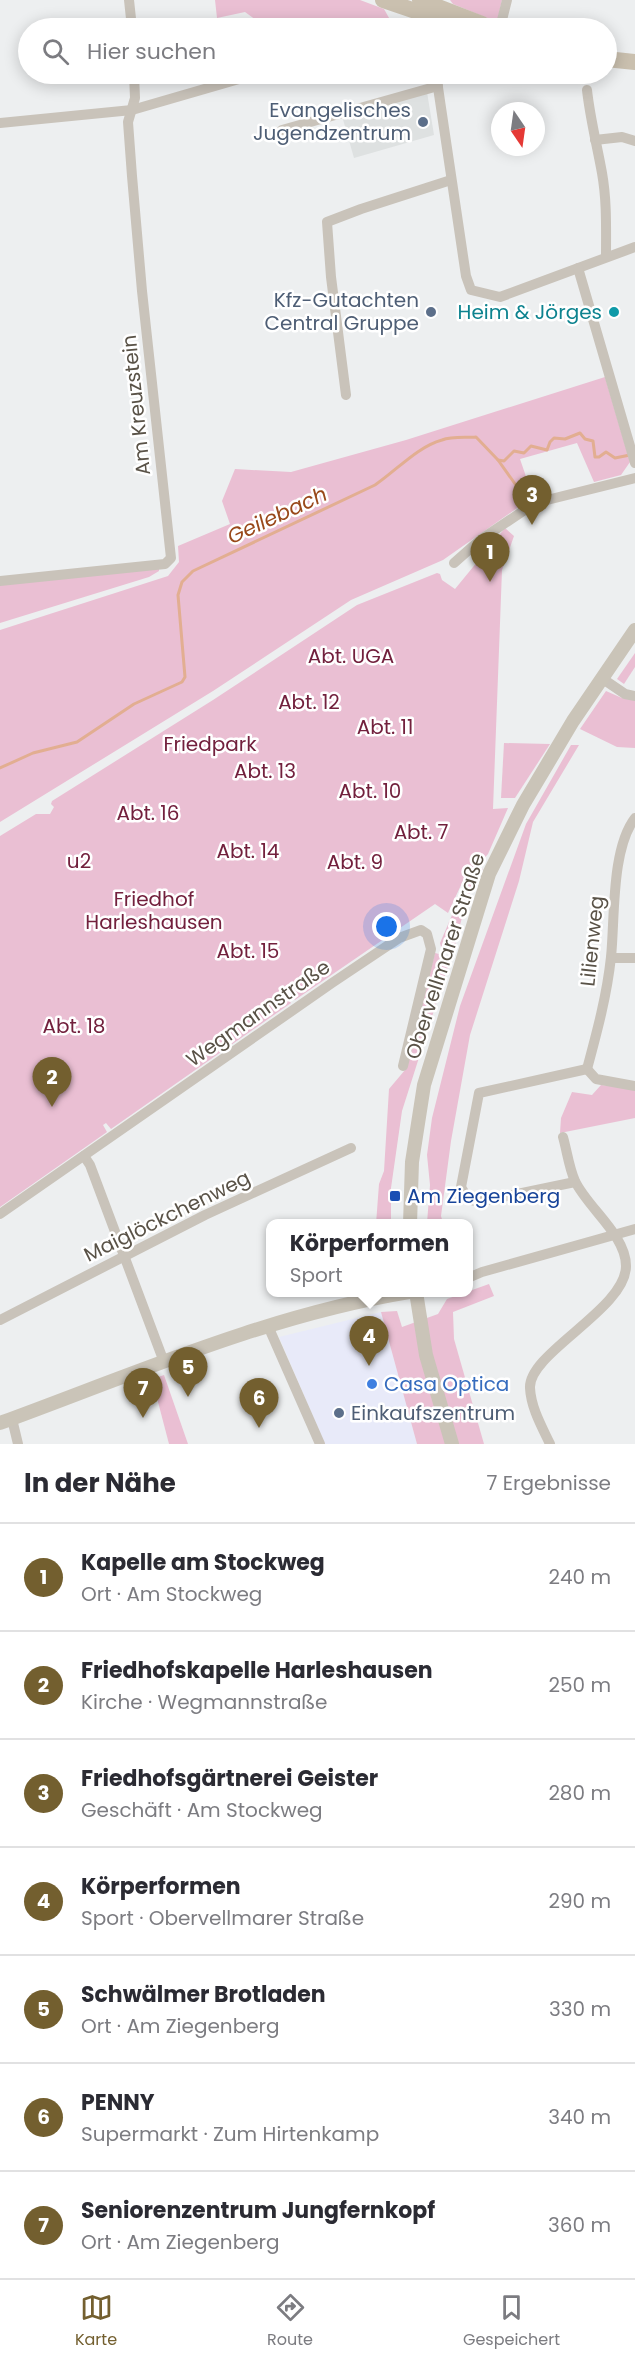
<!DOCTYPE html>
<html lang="de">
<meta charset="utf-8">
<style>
body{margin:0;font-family:Poppins,sans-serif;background:#f2f2f3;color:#2b2b33}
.compass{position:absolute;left:491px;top:102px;width:54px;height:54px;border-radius:50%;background:#fff;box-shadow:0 3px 15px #0003;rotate:167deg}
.you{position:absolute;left:387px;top:927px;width:21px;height:21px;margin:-15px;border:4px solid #fff;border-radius:50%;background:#1a73e8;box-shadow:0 0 0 9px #1a73e833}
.badge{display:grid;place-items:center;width:39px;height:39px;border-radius:50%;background:#735f2f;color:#fff;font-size:20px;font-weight:700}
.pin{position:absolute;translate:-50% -50px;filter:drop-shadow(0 2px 3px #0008)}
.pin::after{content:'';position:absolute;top:32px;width:21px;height:18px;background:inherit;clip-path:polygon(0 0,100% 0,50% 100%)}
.popup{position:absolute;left:266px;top:1219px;width:207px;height:78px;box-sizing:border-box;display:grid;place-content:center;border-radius:12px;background:#fff;filter:drop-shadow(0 2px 4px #0005);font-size:20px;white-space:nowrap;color:#7c7c81}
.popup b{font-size:22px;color:#2b2b33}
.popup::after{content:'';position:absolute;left:50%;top:100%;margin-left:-12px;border:12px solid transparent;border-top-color:#fff}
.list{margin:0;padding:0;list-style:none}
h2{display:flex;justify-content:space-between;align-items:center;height:78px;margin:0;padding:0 24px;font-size:26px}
h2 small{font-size:20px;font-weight:400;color:#7c7c81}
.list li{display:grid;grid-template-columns:39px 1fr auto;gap:18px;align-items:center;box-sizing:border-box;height:108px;padding:0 24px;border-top:2px solid #e1e1e2}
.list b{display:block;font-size:22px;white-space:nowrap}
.list p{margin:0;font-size:20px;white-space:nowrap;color:#7c7c81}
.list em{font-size:20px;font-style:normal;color:#7c7c81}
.icon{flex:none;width:33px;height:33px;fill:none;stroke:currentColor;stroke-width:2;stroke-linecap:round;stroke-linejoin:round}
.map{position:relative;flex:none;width:635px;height:1444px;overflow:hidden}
.search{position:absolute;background:#fff;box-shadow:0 3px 15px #0003;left:18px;right:18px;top:18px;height:66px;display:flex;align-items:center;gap:15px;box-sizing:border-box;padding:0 21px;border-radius:33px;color:#7c7c81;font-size:22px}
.sheet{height:834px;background:#fff}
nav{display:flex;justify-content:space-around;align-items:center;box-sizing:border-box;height:84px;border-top:2px solid #e1e1e2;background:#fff;font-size:16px;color:#7c7c81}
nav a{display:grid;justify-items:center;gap:3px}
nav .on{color:#735f2f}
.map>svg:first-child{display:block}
.commercial{fill:#e8eaf9}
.education{fill:#dee1e1}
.green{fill:#eabfd3}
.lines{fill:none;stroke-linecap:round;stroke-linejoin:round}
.stream{stroke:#e2ae91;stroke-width:3}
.street{stroke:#c9c3ba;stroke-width:10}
.secondary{stroke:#cac4b8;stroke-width:14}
.primary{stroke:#cac0af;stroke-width:16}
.service-dot{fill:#5c6f8a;stroke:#fff;stroke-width:2}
.culture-dot{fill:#0f9aa8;stroke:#fff;stroke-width:2}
.transit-dot{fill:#1a4fb4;stroke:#fff;stroke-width:2}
.shop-dot{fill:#3f7fe0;stroke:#fff;stroke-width:2}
.labels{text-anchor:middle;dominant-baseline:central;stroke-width:5;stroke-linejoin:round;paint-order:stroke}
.service-label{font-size:20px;fill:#4e5e75;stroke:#fff;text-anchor:end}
.culture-label{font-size:20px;fill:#0d838f;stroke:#fff;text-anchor:end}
.street-label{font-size:20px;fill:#595247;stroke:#fff}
.park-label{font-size:20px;fill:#72203d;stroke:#fff}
.transit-label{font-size:20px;fill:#164399;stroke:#fff;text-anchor:start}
.shop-label{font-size:20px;fill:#366cbe;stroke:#fff;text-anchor:start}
.water-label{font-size:21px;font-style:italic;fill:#99481a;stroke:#fff}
</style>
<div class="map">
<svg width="635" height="1444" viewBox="0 0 635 1444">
<rect width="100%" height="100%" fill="#edeff0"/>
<path class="commercial" d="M381 1312 417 1444H325L279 1337Z"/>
<path class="education" d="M427 92 434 135 354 158 342 116Z"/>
<g class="green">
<path d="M215 0H360L384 9 393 25 381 28H267L245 12 217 18Z"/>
<path d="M450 0H502L497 22 453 4Z"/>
<path d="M605 377 630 462 621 475 594 482 577 443 520 459 533 497 443 560 351 600 213 691 0 822V630L168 576 179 562 178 546 230 524 222 501 235 469 291 472 406 440Z"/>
<path d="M505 528 514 536 502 570 493 809 508 808 488 854 462 883 448 913 435 904 295 1000 288 991 285 994 291 1003 111 1129 106 1123 103 1125 107 1132 0 1207V836L36 814H50L54 807 51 804 52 801 213 700 357 605 437 573 440 574 442 580 455 589Z"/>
<path d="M159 568V571L149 577 0 623V585Z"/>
<path d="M635 653V667L624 684 617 679Z"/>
<path d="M606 691 622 698 635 700V748L617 747 580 729Z"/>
<path d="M504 743 550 744 515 798H501Z"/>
<path d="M571 745H579L533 822 519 881 470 1035 451 1141 441 1216 443 1223H427L430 1185 427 1155 432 1118 460 1006 526 824Z"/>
<path d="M481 868 483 869C467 892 461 920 455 947H441L440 943 465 885Z"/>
<path d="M435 953 451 957 402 1111 391 1188V1223L376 1224 379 1184 384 1171 389 1089 405 1070Z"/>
<path d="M601 1085 635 1088V1118L560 1133 561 1118 572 1092 592 1095Z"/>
<path d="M489 1284 494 1296 453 1312 454 1339 484 1444H417L381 1312 397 1311 402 1327 438 1314 447 1299Z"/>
<path d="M164 1375 188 1444H169L152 1379Z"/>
</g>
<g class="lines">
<g class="stream">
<path d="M498 460 518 488"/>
<path d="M0 768 33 753 77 742 134 704 182 682 185 677 178 595 182 582 193 571 375 485C397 470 417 447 442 440 452 436 466 438 476 437L498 460 504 461 514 451 524 453 531 446 547 450 550 442 554 438 565 439 580 433 585 439 593 441 595 457H599L606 452 615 458 630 455"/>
</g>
<g class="street">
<path d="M129 0 132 28"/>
<path d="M400 28 414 24 424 15 428 28"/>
<path d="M500 28 507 0"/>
<path d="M436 74 466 276 471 290 500 297 635 247"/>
<path d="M587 90C590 118 597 145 602 173 607 201 606 229 606 257"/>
<path d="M0 123 132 110 256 74"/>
<path d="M282 130 438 86"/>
<path d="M595 140 622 137 635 141"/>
<path d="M578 268 635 463"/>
<path d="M346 395 331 277 327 222 361 209 451 180"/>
<path d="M454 563 480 540 535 503 635 478"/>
<path d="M0 581 165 564 171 558 142 291 132 176 128 122 135 98 134 74"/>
<path d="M603 679 625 694 635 696"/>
<path d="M611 958H635"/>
<path d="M587 1069C597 1032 607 995 611 957 615 919 611 849 635 818"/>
<path d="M587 1069 596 1079 635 1086"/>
<path d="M84 1156 90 1165 164 1362"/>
<path d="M575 1182 478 1202 468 1199 461 1187 479 1093 587 1069"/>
<path d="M0 1214 332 983 399 938 421 930 427 934 431 949 403 1066"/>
<path d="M468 1278 482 1272 635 1229"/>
<path d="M0 1320 205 1215 351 1148"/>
<path d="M268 1326 320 1444"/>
<path d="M12 1419 18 1444"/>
<path d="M550 1444C542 1427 531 1408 530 1388 528 1353 626 1309 626 1266 626 1235 587 1207 575 1181 569 1168 567 1151 563 1137"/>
</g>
<g class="secondary">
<path d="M410 1224 412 1162 424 1085 489 874 523 805 573 721 635 630"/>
<path d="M416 1292 426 1355 452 1444"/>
<path d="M0 1423C134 1374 268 1315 409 1292"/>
</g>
<g class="primary">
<path d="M383 0 465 28"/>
<path d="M420 0 482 24 486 28"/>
<path d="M606 59 635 62"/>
</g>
</g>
<g class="service-dot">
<circle cx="423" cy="122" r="6"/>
<circle cx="431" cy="312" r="6"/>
<circle cx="339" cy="1413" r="6"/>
</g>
<circle class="culture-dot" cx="614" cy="312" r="6"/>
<rect class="transit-dot" x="389" y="1190" width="12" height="12" rx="3"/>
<circle class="shop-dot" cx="372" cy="1384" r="6"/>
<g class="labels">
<g class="service-label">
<text x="411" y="110">Evangelisches<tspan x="411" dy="23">Jugendzentrum</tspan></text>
<text x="419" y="300">Kfz-Gutachten<tspan x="419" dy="23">Central Gruppe</tspan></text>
<text x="351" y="1413" text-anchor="start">Einkaufszentrum</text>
</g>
<g class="culture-label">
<text x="602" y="312">Heim &amp; Jörges</text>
</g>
<g class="street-label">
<text transform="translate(136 405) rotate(-96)">Am Kreuzstein</text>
<text transform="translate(592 941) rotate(-84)">Lilienweg</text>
<text transform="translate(445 956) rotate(-72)">Obervellmarer Straße</text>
<text transform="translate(258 1013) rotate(-35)">Wegmannstraße</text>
<text transform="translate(167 1216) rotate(-26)">Maiglöckchenweg</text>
</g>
<g class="park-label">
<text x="351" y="656">Abt. UGA</text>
<text x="309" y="702">Abt. 12</text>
<text x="385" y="727">Abt. 11</text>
<text x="210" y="744">Friedpark</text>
<text x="265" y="771">Abt. 13</text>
<text x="370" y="791">Abt. 10</text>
<text x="148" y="813">Abt. 16</text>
<text x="421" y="832">Abt. 7</text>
<text x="248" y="851">Abt. 14</text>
<text x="79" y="861">u2</text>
<text x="355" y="862">Abt. 9</text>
<text x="154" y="899">Friedhof<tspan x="154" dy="23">Harleshausen</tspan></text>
<text x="248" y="951">Abt. 15</text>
<text x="74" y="1026">Abt. 18</text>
</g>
<g class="transit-label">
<text x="407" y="1196">Am Ziegenberg</text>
</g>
<g class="shop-label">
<text x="384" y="1384">Casa Optica</text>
</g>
<g class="water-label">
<text transform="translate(277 515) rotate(-25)">Geilebach</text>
</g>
</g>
</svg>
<svg class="compass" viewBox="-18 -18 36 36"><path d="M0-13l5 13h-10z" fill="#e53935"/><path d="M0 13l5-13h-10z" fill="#7c7c81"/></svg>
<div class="you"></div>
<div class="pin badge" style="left:490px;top:582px">1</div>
<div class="pin badge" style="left:52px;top:1107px">2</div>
<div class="pin badge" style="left:532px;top:525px">3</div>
<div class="pin badge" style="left:369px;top:1366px">4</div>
<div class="popup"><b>Körperformen</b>Sport</div>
<div class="pin badge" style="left:188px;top:1397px">5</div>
<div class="pin badge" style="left:259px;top:1428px">6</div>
<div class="pin badge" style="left:143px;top:1418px">7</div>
<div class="search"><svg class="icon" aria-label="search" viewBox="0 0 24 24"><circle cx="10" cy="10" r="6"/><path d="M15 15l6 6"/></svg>Hier suchen</div>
</div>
<section class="sheet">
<h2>In der Nähe<small>7 Ergebnisse</small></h2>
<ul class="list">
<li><span class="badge">1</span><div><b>Kapelle am Stockweg</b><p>Ort · Am Stockweg</p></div><em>240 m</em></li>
<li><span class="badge">2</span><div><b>Friedhofskapelle Harleshausen</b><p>Kirche · Wegmannstraße</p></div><em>250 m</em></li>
<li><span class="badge">3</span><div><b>Friedhofsgärtnerei Geister</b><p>Geschäft · Am Stockweg</p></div><em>280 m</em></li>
<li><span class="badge">4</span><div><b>Körperformen</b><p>Sport · Obervellmarer Straße</p></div><em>290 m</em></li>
<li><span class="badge">5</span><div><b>Schwälmer Brotladen</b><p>Ort · Am Ziegenberg</p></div><em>330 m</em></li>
<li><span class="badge">6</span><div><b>PENNY</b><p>Supermarkt · Zum Hirtenkamp</p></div><em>340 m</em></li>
<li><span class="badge">7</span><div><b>Seniorenzentrum Jungfernkopf</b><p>Ort · Am Ziegenberg</p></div><em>360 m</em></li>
</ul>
</section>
<nav>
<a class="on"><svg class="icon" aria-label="map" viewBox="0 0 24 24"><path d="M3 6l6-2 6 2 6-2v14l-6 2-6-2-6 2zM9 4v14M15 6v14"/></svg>Karte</a>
<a><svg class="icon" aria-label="directions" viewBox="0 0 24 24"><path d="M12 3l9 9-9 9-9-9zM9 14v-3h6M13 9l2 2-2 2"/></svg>Route</a>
<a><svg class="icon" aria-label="saved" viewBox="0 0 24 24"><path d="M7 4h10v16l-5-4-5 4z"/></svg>Gespeichert</a>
</nav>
